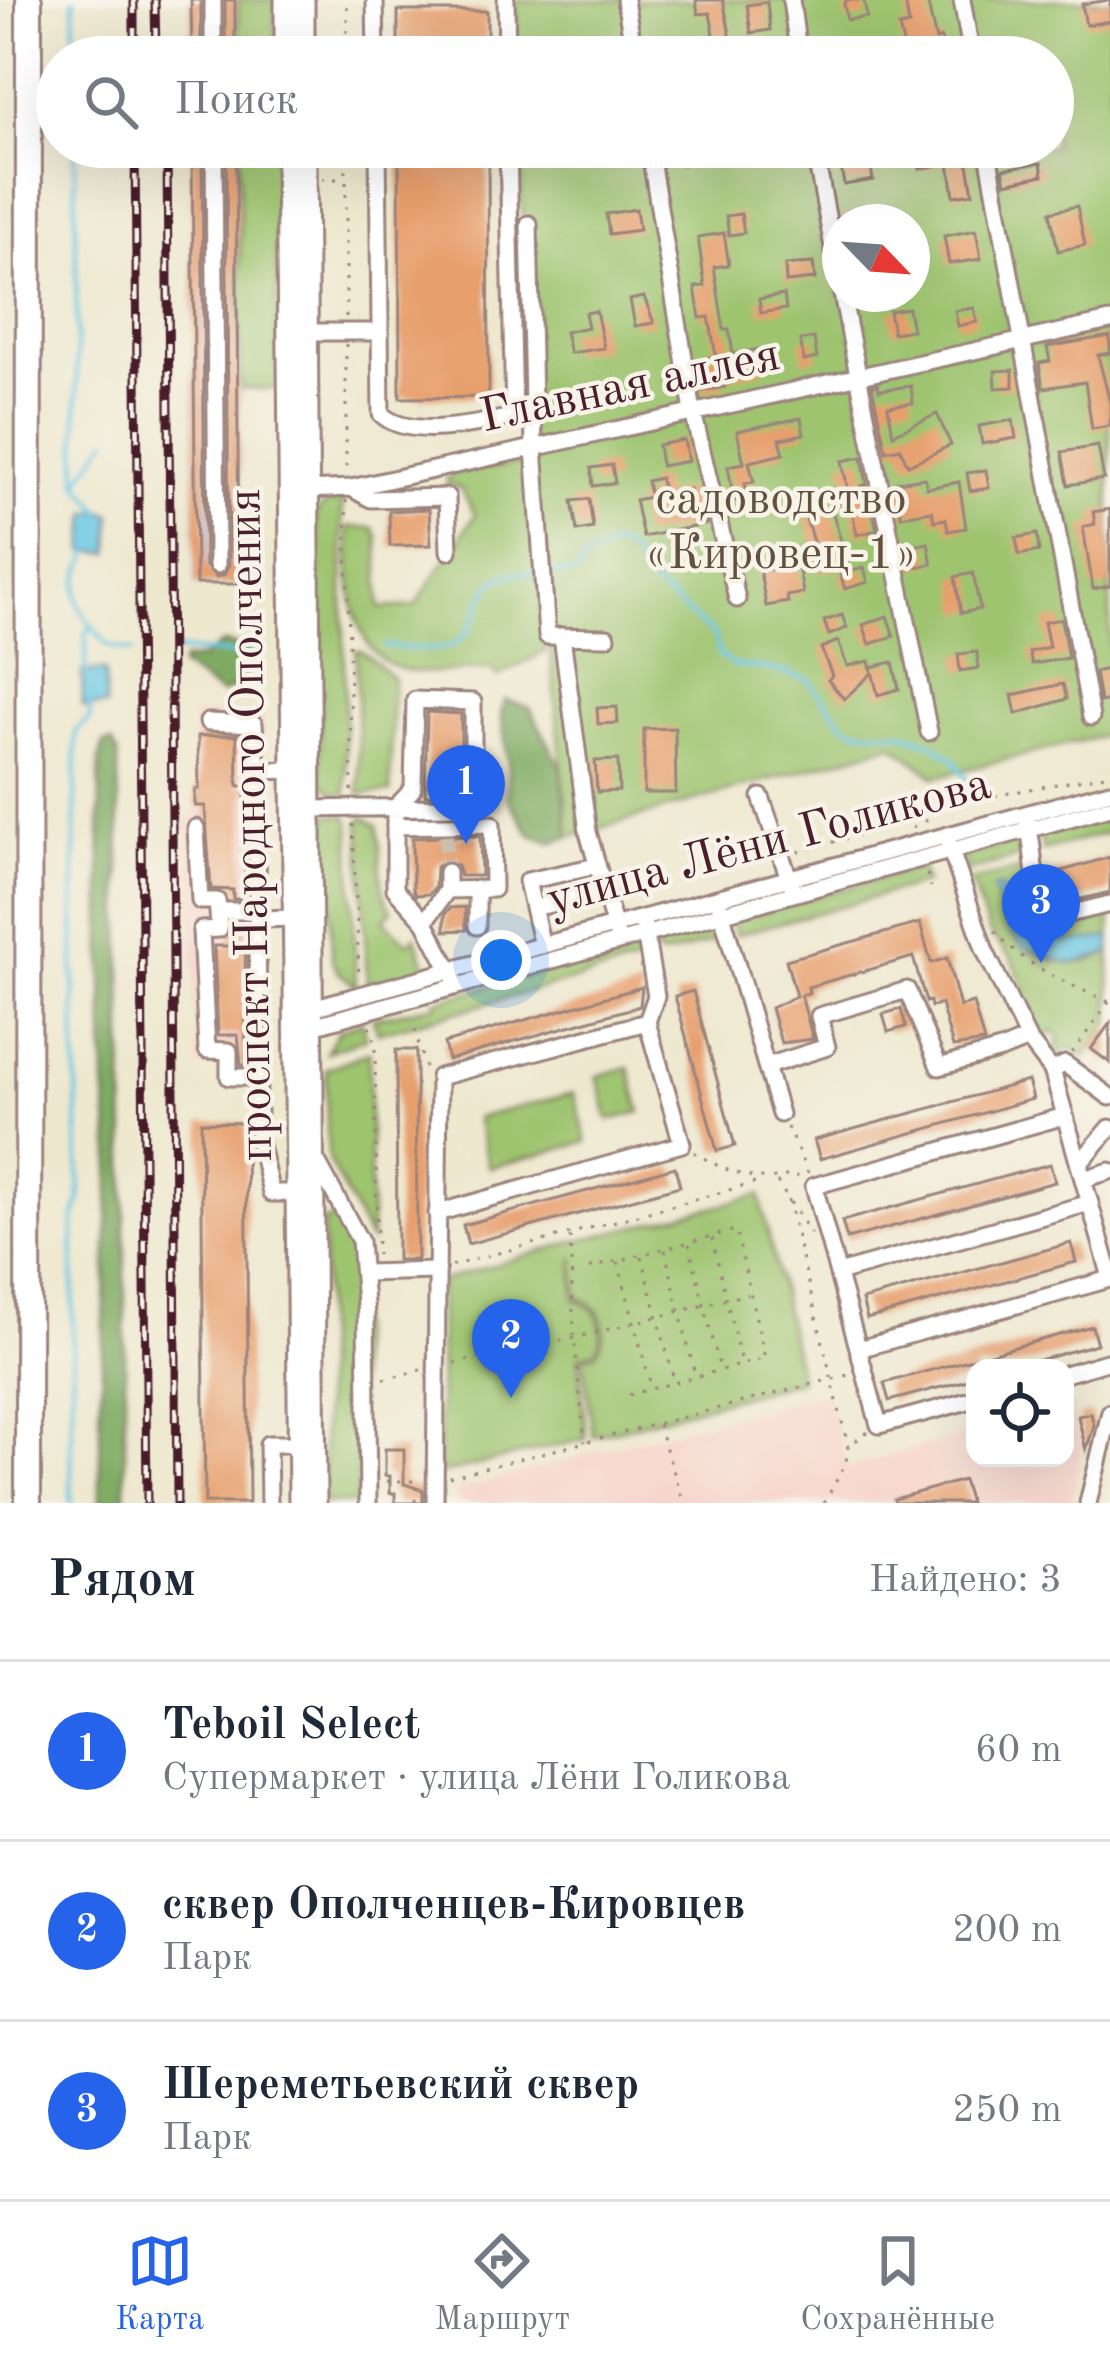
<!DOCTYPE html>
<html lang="ru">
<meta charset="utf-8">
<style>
body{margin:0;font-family:"Old Standard TT",serif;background:#f2f2f3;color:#1f2937}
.controls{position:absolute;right:36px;bottom:36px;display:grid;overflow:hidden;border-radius:24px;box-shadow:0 12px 48px #0002}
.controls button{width:108px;height:108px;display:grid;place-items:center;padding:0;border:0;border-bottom:3px solid #e0e1e3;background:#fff;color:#1f2937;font:60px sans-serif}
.compass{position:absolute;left:822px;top:204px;width:108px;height:108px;border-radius:50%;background:#fff;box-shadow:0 12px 48px #0002;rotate:115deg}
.you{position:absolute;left:501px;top:960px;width:42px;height:42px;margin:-30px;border:9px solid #fff;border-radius:50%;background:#1a73e8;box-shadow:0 0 0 18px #1a73e833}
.badge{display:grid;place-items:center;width:78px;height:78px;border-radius:50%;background:#2563eb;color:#fff;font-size:39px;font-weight:700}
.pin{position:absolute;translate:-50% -99px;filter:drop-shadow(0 3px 6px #0008)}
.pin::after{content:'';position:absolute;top:63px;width:42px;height:36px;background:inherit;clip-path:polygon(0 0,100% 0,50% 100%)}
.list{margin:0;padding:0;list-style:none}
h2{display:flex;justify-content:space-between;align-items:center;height:156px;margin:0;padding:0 48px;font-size:51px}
h2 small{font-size:39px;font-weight:400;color:#747a83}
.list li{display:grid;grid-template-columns:78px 1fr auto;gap:36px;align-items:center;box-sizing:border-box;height:180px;padding:0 48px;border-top:3px solid #e0e1e3}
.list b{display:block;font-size:45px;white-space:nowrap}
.list p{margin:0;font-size:39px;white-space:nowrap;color:#747a83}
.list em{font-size:39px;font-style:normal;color:#747a83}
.icon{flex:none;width:66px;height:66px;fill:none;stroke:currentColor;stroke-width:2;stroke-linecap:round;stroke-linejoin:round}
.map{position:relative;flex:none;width:1110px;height:1503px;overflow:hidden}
.search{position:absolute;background:#fff;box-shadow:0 12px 48px #0002;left:36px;right:36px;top:36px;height:132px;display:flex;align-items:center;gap:30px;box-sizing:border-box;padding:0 42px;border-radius:66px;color:#747a83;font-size:45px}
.sheet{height:696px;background:#fff}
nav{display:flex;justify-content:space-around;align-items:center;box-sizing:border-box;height:168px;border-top:3px solid #e0e1e3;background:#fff;font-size:33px;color:#747a83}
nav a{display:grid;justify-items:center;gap:6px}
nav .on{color:#2563eb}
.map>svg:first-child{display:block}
.built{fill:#f7d1c7}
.industrial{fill:#d2bfc0}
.green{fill:#9ec46f;stroke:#74724d;stroke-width:3;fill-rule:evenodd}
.forest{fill:#7eaa62;stroke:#646446;stroke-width:3}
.water{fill:#65c6e3;stroke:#587287;stroke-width:3}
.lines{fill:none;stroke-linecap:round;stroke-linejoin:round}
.stream{stroke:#65c6e3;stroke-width:4.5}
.building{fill:#e79f6d}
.minor-tunnel{stroke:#cdc0ae;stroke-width:15;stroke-dasharray:15 8;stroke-linecap:butt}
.minor-casing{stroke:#9c847d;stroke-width:21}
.major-casing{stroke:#9c847d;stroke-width:27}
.highway-casing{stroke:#9c847d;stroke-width:30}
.path{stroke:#9c847d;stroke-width:3;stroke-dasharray:3 9;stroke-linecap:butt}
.minor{stroke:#fff;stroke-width:15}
.major{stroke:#fff;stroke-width:21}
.highway{stroke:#fff;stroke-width:24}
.rail-casing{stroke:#4a1f2b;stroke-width:9}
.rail{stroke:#f7f3e8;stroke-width:4.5;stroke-dasharray:14;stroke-linecap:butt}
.labels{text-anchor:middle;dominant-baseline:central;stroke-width:9;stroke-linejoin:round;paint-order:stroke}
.street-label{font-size:48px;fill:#4a1f2b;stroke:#f7f3e8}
.park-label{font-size:48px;fill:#63513f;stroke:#f7f3e8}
</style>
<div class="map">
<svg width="1110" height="1503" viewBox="0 0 1110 1503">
<rect width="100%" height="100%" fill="#f7f3e8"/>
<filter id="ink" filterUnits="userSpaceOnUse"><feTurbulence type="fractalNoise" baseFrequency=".00833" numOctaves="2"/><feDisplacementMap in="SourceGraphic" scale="24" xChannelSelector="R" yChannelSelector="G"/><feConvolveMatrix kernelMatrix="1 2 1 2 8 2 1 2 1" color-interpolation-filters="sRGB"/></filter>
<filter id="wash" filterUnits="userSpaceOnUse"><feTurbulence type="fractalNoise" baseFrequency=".004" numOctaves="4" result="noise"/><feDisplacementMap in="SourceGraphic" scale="48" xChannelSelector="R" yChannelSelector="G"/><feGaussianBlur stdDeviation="2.7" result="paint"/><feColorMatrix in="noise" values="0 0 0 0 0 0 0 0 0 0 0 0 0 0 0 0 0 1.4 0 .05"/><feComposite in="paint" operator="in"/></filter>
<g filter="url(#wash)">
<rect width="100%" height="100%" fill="#eee8cf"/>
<g class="built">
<path d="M263 713 269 1082 220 1084 219 1066H198L187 817 196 816 193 716Z"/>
<path d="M826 1393 847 1468 975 1431V1458H1065V1405L1071 1403 1082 1451 1071 1503H457V1491L660 1434Z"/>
</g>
<g class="industrial">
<path d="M190 0H238L239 57H190Z"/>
<path d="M191 147H239L242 586H194Z"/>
</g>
<g class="green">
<path d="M238 0H275V57H239Z"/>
<path d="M515 0H1110V734L935 777 893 744 569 837 529 435 520 147H1053V57H517ZM840 222H912V294H840Z"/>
<path d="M239 147H276L278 389H241Z"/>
<path d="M520 463 530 477 545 652 497 677 492 669C467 668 443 674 417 672 345 666 351 581 348 527L374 528 378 536 380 608 415 606 475 515 461 489 447 483V478L457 472Z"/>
<path d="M342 502 346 794H335L321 781 316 513 327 503Z"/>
<path d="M356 650 362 651 393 678 390 792 359 794Z"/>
<path d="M329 815H346L350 821 356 986 338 972 332 960 328 845 321 833Z"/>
<path d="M1110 816V832L1043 851 1039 835Z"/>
<path d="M364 817 377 825C385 854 374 884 392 910L384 920 408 943 415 936 427 967 425 972 370 986 367 983 360 821Z"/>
<path d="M1026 839 1030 854 967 872 963 856Z"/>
<path d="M921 867 926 883 736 935 731 920Z"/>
<path d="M1028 868C1045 927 1050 931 1110 915V937C1048 949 1034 932 993 889L1008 930 1023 947 1055 961 1085 962 1110 953V1023L1085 1057 1069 1047 1053 1059 1049 1050 1061 1042 1054 1031 1042 1038 1013 960 990 934 970 881Z"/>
<path d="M718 923 721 935 718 940 664 956 656 953 653 941Z"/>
<path d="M642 944 643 960 639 963 377 1033 373 1018 436 1005 435 1001Z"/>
<path d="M362 1021 366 1038 327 1052 338 1031Z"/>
<path d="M369 1052 371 1243 328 1159 326 1069Z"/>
<path d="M629 1067 641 1112 609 1120 597 1076Z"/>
<path d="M574 1093 587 1142 489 1168 476 1118Z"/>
<path d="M760 1195 800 1380 593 1436 583 1357 596 1353C611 1329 604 1308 578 1297L574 1257V1299C600 1309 607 1325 596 1351L579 1357 586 1439 439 1474 440 1281 573 1242Z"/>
<path d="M335 1217C351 1229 353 1251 356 1270L357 1503H323V1222Z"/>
</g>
<g class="forest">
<path d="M223 643 248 649 253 661 238 685 221 694 181 667 183 661 201 659Z"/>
<path d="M505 700 530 708 561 767 569 837 552 843 531 835 507 798 508 763 501 712Z"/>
<path d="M112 742 118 754 125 1137V1503H100V1415L111 1153 105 1085 99 760 104 743Z"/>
</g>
<g class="water">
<path d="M101 511 112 514 110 553 85 551 88 513Z"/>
<path d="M105 671 106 706 83 707 82 672Z"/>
<path d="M998 886C1035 935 1045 949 1110 937V953L1071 964 1023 947 1008 930 993 889Z"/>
</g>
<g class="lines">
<g class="stream">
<path d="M74 0 75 57"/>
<path d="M75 147 78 483 101 511"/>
<path d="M78 483 108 439"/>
<path d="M90 552C66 599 77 607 108 646L132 652"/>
<path d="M551 573 576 574 586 559 615 545 630 552 647 580 714 635 719 655 735 666 766 668 807 679 845 725 859 730 899 732 930 742 954 759 969 783"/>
<path d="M384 646C404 647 431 653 450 646 482 634 476 583 507 575 516 573 527 573 536 573"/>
<path d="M176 651 258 655"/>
<path d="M86 672V633L92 626"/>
<path d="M71 1503 74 1219 80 1200 74 972 76 731 90 718V707"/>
</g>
</g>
<g id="blocks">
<g class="building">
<path d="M191 0H201V57H192Z"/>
<rect x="225" y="0" width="10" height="57"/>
<path d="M696 0H723L732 44 705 49 703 37 714 35 710 13 698 14Z"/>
<path d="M847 0H864L867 17 847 20 844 4Z"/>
<path d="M905 0H927L936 40 941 38 944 52 906 57 899 27 909 25Z"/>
<path d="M1110 0V21L1086 25 1082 4Z"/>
<path d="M767 2 770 30 751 33 747 5Z"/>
<rect x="398" y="11" width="89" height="46"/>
<path d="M664 35 668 57H647L644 39Z"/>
<path d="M613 36 615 55 549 57 546 42Z"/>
<path d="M192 147H202L205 565 216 577 224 575 229 565 226 147H236L239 584H196Z"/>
<path d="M399 147H488L489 397 400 398Z"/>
<path d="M678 147H695L698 161 682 165Z"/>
<path d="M916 147H965L973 193 954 196 949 163 920 169Z"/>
<path d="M868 150 873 180 844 185 839 155Z"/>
<path d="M1041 163 1043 175 1006 183 1003 169Z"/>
<path d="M1077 206 1085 245 1058 251 1050 212Z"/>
<path d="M887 207 890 222H842L841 217Z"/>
<path d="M636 209 639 230 609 234 606 214Z"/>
<path d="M741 214 744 233 729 235 726 216Z"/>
<path d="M976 230 981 259 949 264 944 236Z"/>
<path d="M724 233 729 265 714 267 724 330H729L733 354 759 349 763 371 723 379 725 387 703 391 696 360 716 356 709 317 700 318 695 287 705 286 698 237Z"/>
<path d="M813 263 815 279 786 282 785 265Z"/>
<path d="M784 295 786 309 761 313 759 299Z"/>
<path d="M644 297 654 323 635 326 630 300Z"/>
<path d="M908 308 912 330 893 333 889 311Z"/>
<path d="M974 308 977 322 958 326 955 311Z"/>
<path d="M596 311 604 348 570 353 565 332 588 327 585 313Z"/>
<path d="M1110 336V353L1098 355 1110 403V426L1092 429 1085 382 1043 388 1039 363 1050 361 1047 347Z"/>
<path d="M814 338 817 358 804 361 800 340Z"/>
<path d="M1013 370V387L996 388 995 371Z"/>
<path d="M878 384 879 390 911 386 913 403 888 406 893 434 937 414 951 445 908 465 900 448 886 451 872 386Z"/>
<path d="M801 418 804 434 780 439 784 454 749 462 754 482 745 483 748 498 734 501 728 466 744 463 737 431Z"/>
<path d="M1013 420 1016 438 982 444 979 426Z"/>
<path d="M684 440 688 461 661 466 658 445Z"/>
<path d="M1098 446 1104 479 1068 485 1062 452Z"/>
<path d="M862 457 867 484 860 487H868L877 530 857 535 842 461Z"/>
<path d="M612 465 615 483 593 486 591 468Z"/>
<path d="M986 470 989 488 970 491 967 473Z"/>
<path d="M660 478 664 494 689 489 693 511 703 509 707 524 643 537 635 500 650 497 647 481Z"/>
<path d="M925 478 927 488 959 482 966 528 948 531 946 519 934 521 932 511 901 516 896 482Z"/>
<path d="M589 499 593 528 577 531 572 501Z"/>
<path d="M831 507 848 565 822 572 805 515Z"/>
<path d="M429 509 431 545 390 546 389 511Z"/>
<path d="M1110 509V586L1093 589 1083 527 1095 524 1093 512Z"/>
<path d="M1037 534 1039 551 1019 555 1016 538Z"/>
<path d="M928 543 932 564 911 568 907 547Z"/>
<path d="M798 564 803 593 787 596 788 602 766 606 760 571Z"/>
<path d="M864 568 868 582 845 589 840 574Z"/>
<path d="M973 573 980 609 961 613 955 577Z"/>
<path d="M842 615 847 628 829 635 824 621Z"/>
<path d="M887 616 894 636 870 644 863 625Z"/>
<path d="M1061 619 1068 658 1032 664 1029 652 1049 647 1044 622Z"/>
<path d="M838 641 847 666 869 661 872 673 844 699 828 680 832 676 821 648Z"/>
<path d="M977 652 979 668 960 671 958 654Z"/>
<path d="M893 662 899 689 878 695 871 667Z"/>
<path d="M1110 668V700L1100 702 1095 672Z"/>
<path d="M1063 684 1067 699 1016 714 1012 695Z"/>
<path d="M617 707 618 723 598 724 597 708Z"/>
<path d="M427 712 461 714V795H425Z"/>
<path d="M675 728 676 793H644V729Z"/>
<path d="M237 735 238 786H245V899H233V890L211 889 205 806H195V789H199L198 736Z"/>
<path d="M618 760 619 791 597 792 595 761Z"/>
<path d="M480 836 481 876H460L457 865 446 860 436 867 435 887 429 894 416 895 413 890 412 838Z"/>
<path d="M1110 857V892L1065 903 1055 899 1048 875Z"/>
<path d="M465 907 466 930 445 931V914L450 908Z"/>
<path d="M920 923 931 963 947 958 960 1007 973 1003 984 1042 953 1047 941 1004 931 1007 930 1001 926 1002 913 957 808 987 809 993 801 995 813 1039 781 1043 771 1008 796 996 786 960Z"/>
<path d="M231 926H245L246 1065H241L238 1035H218L214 946H229Z"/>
<path d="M642 987 640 1006 448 1060 444 1043Z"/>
<path d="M693 991 735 1146 717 1151 675 996Z"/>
<path d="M901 1009 906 1027 888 1032 883 1014Z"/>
<path d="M1110 1023V1063L1091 1049Z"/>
<path d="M396 1050H416L417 1260H397Z"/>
<path d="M1028 1081 1033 1099 820 1159 814 1140Z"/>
<path d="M201 1122 246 1123 249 1503H205Z"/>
<path d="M1050 1164 1055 1182 847 1239 842 1221Z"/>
<path d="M675 1167 680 1186 468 1244 463 1225Z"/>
<path d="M1071 1243 1076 1262 867 1319 862 1300Z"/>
<path d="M1092 1326 1097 1344 1010 1368H975V1378L889 1401 884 1383Z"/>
<path d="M1091 1413 1094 1426 1086 1450 1078 1416Z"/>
<path d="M385 1449H404V1484L423 1490V1503H395V1493H390V1476H385Z"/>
<path d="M963 1480 970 1503H895L894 1499Z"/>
</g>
</g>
</g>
<g filter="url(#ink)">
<use href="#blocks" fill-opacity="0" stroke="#9c847d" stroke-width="3"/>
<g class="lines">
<path class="minor-tunnel" d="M446 836 447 872"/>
<defs>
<g id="minor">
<path d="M213 0V57"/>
<path d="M375 0 376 57"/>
<path d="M506 0 507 57"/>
<path d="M625 0 635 57"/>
<path d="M791 0 799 57"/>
<path d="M962 0 972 57"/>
<path d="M214 147 217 565"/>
<path d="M378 147 381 414C409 441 479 423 514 417L508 147"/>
<path d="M649 147 693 412 737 599"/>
<path d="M814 147 840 284"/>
<path d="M987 147 1091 717"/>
<path d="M529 224 534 447 547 636 607 637"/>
<path d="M842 294 929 732"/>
<path d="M305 332H380"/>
<path d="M351 488 371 499 447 497 449 551"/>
<path d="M306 490 351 488 1110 321"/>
<path d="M562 636 588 832 616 932"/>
<path d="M208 722 254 724 257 771"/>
<path d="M293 770 257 771 258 1136 271 1193H297"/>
<path d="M761 797 791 884"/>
<path d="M309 809C364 808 418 807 473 807V702L415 700 413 789 395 808V889L425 922 454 978"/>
<path d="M1027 820C1036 851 1030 881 1046 909L1065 915 1110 904"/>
<path d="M395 826 492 824 493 889 447 890"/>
<path d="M196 828 200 901H217L218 911"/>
<path d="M948 842 985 951 1028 1039 1052 1070 1110 1274"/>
<path d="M477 889V926"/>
<path d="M720 907 780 1114"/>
<path d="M533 908 592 895"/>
<path d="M258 919 295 918"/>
<path d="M425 922 447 890V872"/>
<path d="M644 927 656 996 647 1022"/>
<path d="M542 946 527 881 587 868"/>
<path d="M304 1013 312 1008 1110 791"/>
<path d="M303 1022 312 1026 1110 807"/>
<path d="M767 1066 827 1047 819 1016 907 990 939 1067 1001 1050 1028 1039"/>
<path d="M1052 1070 1065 1064 1110 1097"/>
<path d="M257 1077H229V1051L207 1050 201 930 219 929 218 911H258"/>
<path d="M315 1158 360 1241 366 1316 368 1503"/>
<path d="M1079 1164 1110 1128"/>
<path d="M1083 1179 1110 1171"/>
<path d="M365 1273 435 1271"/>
<path d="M838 1273 1090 1203"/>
<path d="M859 1349 1110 1279"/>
<path d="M1065 1374 1110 1361"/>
<path d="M975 1399 879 1425 814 1186 1065 1116"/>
<path d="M269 1503 268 1444H299"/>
<path d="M435 1503 439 1077 647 1022 682 1144 437 1213"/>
<path d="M1088 1503 1110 1412"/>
</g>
<g id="major">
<path d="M286 0V57"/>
<path d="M303 0V57"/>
<path d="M287 147 300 1503"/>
<path d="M305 147 315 1503"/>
</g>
<path id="highway" d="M28 1503 29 0"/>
</defs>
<use href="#minor" class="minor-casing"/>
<use href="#major" class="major-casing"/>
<use href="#highway" class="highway-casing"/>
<g class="path">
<path d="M347 57V0"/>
<path d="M322 179H346"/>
<path d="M346 317V147"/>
<path d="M346 344V473"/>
<path d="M346 500 352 791"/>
<path d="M924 809 1110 774"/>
<path d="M353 824 359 977"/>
<path d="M914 829 908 811 923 806 927 826"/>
<path d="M798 852 911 820"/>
<path d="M927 874 931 887"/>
<path d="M995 931C1025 967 1067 983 1109 1002"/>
<path d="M369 1026 375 1043 377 1255"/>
<path d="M415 1030 425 1068"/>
<path d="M1072 1053 1109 1002"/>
<path d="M787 1127 808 1173"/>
<path d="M694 1152C724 1171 758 1186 793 1174L802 1179"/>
<path d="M777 1182 811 1234"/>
<path d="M788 1200 848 1446"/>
<path d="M570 1237 574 1338 585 1442"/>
<path d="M712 1238 741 1363"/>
<path d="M689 1244 720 1369"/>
<path d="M665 1250 695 1375"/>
<path d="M642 1256 674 1380"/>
<path d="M618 1262 651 1386"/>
<path d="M451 1266 762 1181"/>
<path d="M590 1268 736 1230 765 1358 625 1396"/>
<path d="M454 1363 574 1338 748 1294"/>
<path d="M384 1379 421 1370"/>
<path d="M658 1425 684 1503"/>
<path d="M449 1477 852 1374"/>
<path d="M386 1481H416L415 1503"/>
<path d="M824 1503 846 1463 848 1446 868 1432"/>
</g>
<use href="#minor" class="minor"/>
<use href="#major" class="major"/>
<use href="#highway" class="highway"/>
<defs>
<g id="rail">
<path d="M134 0V57"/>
<path d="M155 0 156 57"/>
<path d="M135 147 147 1503"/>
<path d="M167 147 177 1503"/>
</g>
</defs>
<use href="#rail" class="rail-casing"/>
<use href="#rail" class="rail"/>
</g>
</g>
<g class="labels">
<g class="street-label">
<text transform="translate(630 387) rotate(-12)">Главная аллея</text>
<text transform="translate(252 825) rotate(-91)">проспект Народного Ополчения</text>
<text transform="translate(769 843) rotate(-15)">улица Лёни Голикова</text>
</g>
<g class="park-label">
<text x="781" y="500">садоводство<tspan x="781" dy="55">«Кировец-1»</tspan></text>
</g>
</g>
</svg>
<div class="controls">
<button><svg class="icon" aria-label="locate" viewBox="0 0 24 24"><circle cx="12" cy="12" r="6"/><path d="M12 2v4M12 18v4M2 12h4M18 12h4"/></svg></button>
</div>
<svg class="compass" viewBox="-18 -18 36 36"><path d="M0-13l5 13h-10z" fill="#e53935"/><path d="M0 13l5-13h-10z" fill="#747a83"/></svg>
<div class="you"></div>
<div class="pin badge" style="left:466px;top:844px">1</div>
<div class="pin badge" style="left:511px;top:1398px">2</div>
<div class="pin badge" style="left:1041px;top:963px">3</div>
<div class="search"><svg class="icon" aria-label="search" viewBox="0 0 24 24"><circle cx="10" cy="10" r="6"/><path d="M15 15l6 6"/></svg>Поиск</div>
</div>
<section class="sheet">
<h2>Рядом<small>Найдено: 3</small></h2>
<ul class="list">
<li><span class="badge">1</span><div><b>Teboil Select</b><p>Супермаркет · улица Лёни Голикова</p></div><em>60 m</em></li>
<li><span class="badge">2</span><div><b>сквер Ополченцев-Кировцев</b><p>Парк</p></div><em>200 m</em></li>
<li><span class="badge">3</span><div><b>Шереметьевский сквер</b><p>Парк</p></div><em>250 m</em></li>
</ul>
</section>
<nav>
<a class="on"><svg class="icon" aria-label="map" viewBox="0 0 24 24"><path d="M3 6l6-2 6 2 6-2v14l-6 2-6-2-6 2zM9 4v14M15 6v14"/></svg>Карта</a>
<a><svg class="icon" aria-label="directions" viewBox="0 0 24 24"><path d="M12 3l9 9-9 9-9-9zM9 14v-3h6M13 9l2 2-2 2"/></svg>Маршрут</a>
<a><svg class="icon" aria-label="saved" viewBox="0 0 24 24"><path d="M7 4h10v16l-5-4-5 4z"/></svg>Сохранённые</a>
</nav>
